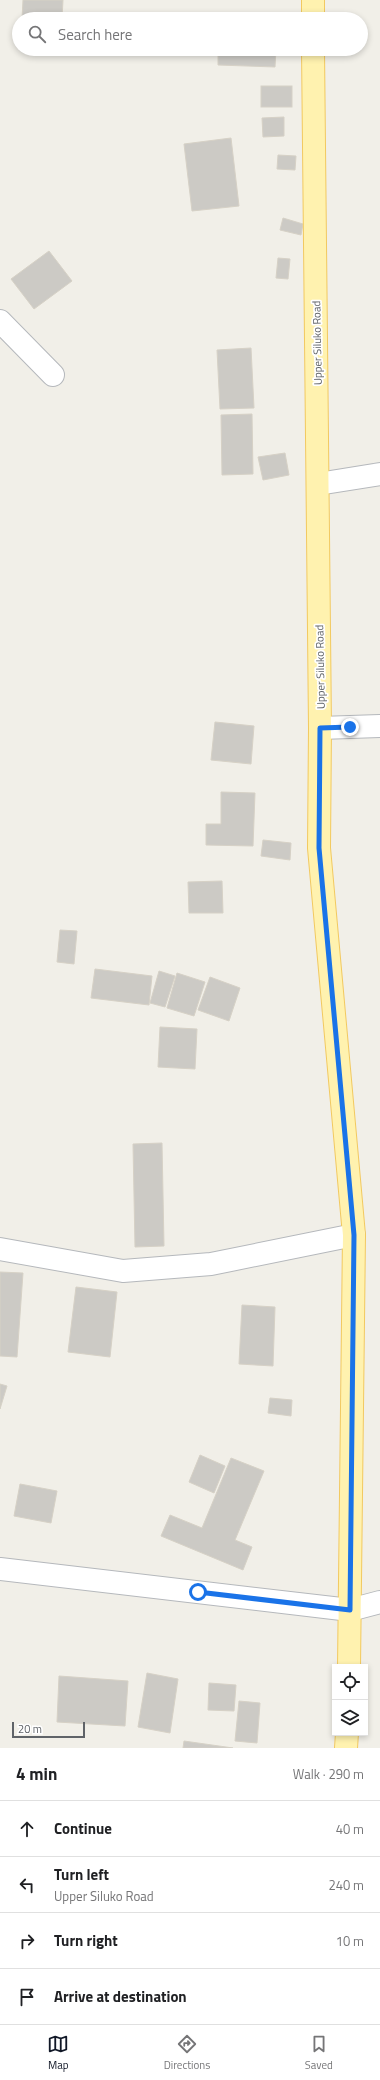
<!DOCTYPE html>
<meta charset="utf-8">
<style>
body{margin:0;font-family:"Titillium Web",sans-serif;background:#f2f2f2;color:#202124}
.controls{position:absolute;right:12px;bottom:12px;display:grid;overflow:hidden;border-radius:0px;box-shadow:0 2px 6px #0003}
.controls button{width:36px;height:36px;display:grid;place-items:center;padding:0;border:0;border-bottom:1px solid #e0e0e0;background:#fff;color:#202124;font:20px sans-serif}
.scale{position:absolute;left:12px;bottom:10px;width:73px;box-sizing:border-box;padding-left:4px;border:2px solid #5f6368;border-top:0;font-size:11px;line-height:14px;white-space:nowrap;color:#5f6368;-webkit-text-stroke:3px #fff;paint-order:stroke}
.stop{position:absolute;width:12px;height:12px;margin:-9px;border:3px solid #1a73e8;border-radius:50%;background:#fff}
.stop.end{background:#1a73e8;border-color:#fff;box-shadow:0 1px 4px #0008}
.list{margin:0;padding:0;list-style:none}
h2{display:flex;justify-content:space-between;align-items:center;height:52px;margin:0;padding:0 16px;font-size:17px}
h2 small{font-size:13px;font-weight:400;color:#757577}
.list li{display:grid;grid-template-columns:26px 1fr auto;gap:12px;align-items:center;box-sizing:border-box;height:56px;padding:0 16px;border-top:1px solid #e0e0e0}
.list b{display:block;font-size:15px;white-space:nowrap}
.list p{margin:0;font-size:13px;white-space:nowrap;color:#757577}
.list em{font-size:13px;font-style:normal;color:#757577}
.icon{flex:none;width:22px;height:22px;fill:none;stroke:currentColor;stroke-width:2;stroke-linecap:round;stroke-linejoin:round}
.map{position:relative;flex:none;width:380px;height:1748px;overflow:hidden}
.search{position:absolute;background:#fff;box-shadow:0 2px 6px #0003;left:12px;right:12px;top:12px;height:44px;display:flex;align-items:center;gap:10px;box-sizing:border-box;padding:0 14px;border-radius:22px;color:#757577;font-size:15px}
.sheet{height:276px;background:#fff}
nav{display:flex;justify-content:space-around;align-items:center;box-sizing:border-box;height:56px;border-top:1px solid #e0e0e0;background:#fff;font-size:11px;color:#757577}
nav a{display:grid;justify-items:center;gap:2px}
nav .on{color:#111827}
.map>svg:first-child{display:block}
.building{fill:#cccac5;stroke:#d6d1c6}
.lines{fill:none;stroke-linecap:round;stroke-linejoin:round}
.minor-casing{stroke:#b5b8bc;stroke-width:24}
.major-casing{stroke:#f2c960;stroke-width:24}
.minor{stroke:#fff;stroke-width:22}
.major{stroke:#fff2af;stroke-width:22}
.route{stroke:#1a73e8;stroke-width:5}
.labels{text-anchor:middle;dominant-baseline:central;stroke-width:3.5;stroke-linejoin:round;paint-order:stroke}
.street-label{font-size:11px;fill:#5f6368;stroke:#fff}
</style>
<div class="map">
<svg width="380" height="1748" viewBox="0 0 380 1748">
<rect width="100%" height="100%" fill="#f1efe8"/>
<g class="building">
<path d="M23 0H63L62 19H22Z"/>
<path d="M218 49H276L275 67 218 65Z"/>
<rect x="261" y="86" width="31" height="21"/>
<path d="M284 117V136L263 137 262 118Z"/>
<path d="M231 138 239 206 192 211 184 144Z"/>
<path d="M278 155 296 156 295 170 277 169Z"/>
<path d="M283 218 303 224 301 235 280 230Z"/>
<path d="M49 251 72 281 34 309 11 279Z"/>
<path d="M278 258 290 259 288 279 276 278Z"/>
<path d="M251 348 254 408 220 409 217 350Z"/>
<path d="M252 414 253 474 222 475 221 415Z"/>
<path d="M285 453 289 475 263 480 258 457Z"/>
<path d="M215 722 254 726 251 764 211 760Z"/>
<path d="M221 792 255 793 253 846 206 845V824H221Z"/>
<path d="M263 840 291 843 290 860 261 856Z"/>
<path d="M222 881 223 913H189L188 882Z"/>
<path d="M60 930 77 931 74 964 57 962Z"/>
<path d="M95 969 152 976 149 1005 91 998Z"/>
<path d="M159 971 175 976 165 1007 150 1003Z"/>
<path d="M177 973 205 982 194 1016 167 1008Z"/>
<path d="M210 977 240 988 229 1021 198 1010Z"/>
<path d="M160 1027 197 1029 195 1069 158 1067Z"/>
<path d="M162 1143 164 1246 135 1247 133 1144Z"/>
<path d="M0 1272 23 1273 17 1357 0 1356Z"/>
<path d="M76 1287 117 1292 110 1357 68 1352Z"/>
<path d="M242 1305 275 1307 273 1366 239 1364Z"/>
<path d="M0 1384 7 1386 0 1409Z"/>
<path d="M270 1398 292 1400 291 1416 268 1413Z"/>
<path d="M200 1455 225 1466 214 1493 189 1482Z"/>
<path d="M231 1458 264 1471 235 1540 252 1547 243 1570 161 1536 170 1515 202 1528Z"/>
<path d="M20 1484 57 1491 51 1523 14 1516Z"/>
<path d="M147 1673 178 1679 170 1733 138 1727Z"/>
<path d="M59 1676 128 1681 125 1726 57 1722Z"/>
<path d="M209 1683 236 1685 234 1711 208 1710Z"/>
<path d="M239 1701 260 1703 257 1743 235 1741Z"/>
<path d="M184 1741 233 1748H183Z"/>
</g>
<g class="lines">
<defs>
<g id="minor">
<path d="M0 321 53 375"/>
<path d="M318 484 380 474"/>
<path d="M320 728 380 726"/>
<path d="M0 1249 123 1271 211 1264 354 1235"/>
<path d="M0 1569 350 1610 380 1602"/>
</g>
<g id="major">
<path d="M313 0V19"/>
<path d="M313 49 320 728 319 848 354 1235 349 1667"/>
<path d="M346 1748 347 1733"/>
</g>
</defs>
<use href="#minor" class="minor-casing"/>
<use href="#major" class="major-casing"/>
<use href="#minor" class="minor"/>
<use href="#major" class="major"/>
</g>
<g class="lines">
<path class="route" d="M198 1592 350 1610 354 1235 319 848 320 728 350 727"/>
</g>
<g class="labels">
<g class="street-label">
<text transform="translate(317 343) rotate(-91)">Upper Siluko Road</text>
<text transform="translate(320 667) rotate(-91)">Upper Siluko Road</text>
</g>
</g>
</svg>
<div class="controls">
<button><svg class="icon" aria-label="locate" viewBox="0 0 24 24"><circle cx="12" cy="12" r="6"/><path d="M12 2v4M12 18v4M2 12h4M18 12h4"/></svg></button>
<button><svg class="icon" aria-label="layers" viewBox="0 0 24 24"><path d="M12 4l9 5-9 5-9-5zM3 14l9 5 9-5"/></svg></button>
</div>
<div class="scale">20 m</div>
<div class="stop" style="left:198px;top:1592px"></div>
<div class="stop end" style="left:350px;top:727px"></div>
<div class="search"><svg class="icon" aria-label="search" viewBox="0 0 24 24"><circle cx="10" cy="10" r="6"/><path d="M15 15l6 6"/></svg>Search here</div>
</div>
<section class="sheet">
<h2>4 min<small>Walk · 290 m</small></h2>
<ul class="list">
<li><svg class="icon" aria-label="ahead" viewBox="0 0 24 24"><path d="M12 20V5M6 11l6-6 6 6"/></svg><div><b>Continue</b></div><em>40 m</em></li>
<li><svg class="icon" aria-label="left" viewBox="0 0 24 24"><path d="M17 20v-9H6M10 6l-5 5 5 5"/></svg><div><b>Turn left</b><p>Upper Siluko Road</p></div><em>240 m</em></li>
<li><svg class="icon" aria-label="right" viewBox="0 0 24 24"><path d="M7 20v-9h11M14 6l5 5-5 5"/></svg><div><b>Turn right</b></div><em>10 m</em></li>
<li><svg class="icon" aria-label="arrive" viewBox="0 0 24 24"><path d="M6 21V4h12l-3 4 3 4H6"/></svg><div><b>Arrive at destination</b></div></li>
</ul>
</section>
<nav>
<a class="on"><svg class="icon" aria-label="map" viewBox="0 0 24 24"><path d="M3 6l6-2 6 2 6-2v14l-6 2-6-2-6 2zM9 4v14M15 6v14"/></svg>Map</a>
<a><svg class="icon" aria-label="directions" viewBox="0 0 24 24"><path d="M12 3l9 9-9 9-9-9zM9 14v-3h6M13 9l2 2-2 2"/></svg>Directions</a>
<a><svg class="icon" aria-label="saved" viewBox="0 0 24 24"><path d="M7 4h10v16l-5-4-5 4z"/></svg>Saved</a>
</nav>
